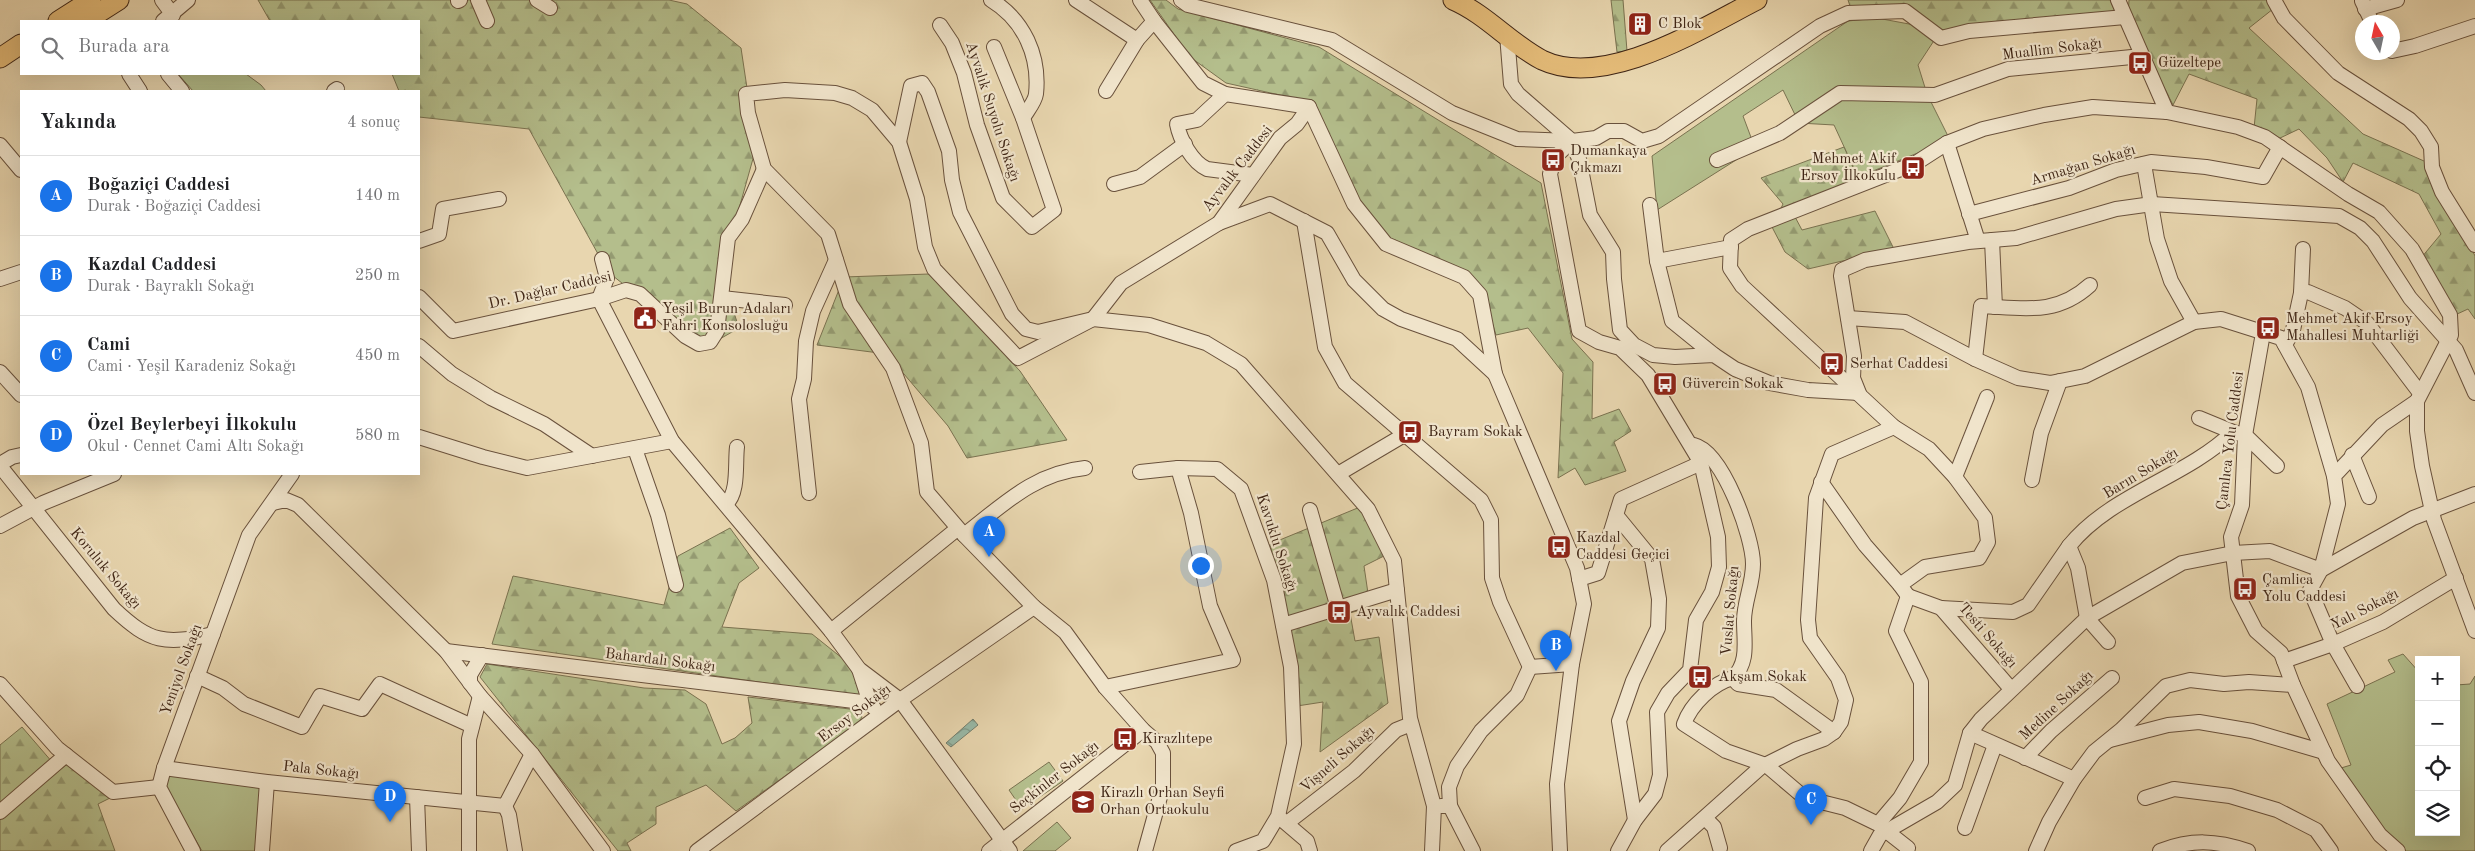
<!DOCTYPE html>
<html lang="tr">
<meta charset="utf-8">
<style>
body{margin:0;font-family:"Old Standard TT",serif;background:#f6f6f6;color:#202124}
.controls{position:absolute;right:15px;bottom:15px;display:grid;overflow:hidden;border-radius:0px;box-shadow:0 5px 20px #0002}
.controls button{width:45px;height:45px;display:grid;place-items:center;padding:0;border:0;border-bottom:1px solid #e0e0e0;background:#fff;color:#202124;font:25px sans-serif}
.compass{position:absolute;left:2355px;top:15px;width:45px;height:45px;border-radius:50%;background:#fff;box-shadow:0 5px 20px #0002;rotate:351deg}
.you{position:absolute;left:1200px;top:565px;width:18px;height:18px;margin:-12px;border:4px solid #fff;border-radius:50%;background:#1a73e8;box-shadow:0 0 0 8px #1a73e833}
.badge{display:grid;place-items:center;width:32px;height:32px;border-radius:50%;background:#1a73e8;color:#fff;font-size:16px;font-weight:700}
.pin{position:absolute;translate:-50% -41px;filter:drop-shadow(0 1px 2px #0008)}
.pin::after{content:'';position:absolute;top:26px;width:18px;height:15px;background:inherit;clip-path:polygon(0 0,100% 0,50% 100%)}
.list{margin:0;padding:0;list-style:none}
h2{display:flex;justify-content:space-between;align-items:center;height:65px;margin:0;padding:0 20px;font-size:21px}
h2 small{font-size:16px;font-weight:400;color:#757577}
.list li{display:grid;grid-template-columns:32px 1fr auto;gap:15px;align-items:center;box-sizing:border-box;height:80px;padding:0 20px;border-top:1px solid #e0e0e0}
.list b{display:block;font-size:19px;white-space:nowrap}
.list p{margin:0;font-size:16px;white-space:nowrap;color:#757577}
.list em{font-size:16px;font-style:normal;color:#757577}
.icon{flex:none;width:28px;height:28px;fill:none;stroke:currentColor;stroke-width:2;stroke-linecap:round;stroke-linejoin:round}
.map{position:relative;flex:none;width:2475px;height:851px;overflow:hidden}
.search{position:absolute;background:#fff;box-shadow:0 5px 20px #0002;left:20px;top:20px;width:400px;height:55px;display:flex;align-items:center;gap:12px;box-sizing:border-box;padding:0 18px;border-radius:0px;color:#757577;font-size:19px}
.panel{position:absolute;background:#fff;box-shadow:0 5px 20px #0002;left:20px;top:90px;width:400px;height:385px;border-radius:0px}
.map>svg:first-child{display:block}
.green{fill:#b4be8c;stroke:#7a7250}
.forest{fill:url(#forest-firs);stroke:#7a7250}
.water{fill:url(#water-waves);stroke:#747e6d}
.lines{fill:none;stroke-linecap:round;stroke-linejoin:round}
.minor-casing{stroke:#69513c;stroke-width:16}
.major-casing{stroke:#3f2515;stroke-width:21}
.minor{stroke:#f0e4cb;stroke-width:14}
.major{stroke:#e4bb78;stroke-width:19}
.labels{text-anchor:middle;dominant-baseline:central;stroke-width:4.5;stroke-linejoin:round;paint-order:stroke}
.poi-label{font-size:15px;fill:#3f2515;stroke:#f0e4cb;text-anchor:start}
.street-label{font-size:15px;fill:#3f2515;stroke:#f0e4cb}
</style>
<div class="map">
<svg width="2475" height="851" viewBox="0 0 2475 851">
<defs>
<pattern id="forest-firs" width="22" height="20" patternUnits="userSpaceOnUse" patternTransform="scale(1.25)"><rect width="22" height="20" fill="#b4be8c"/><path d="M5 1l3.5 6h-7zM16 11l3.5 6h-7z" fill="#949a71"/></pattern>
<pattern id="water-waves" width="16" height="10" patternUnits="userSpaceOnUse" patternTransform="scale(1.25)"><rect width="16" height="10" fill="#98b9a7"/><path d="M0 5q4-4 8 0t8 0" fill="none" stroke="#7d9687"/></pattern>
</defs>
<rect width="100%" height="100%" fill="#e8d6af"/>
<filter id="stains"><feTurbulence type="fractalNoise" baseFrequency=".004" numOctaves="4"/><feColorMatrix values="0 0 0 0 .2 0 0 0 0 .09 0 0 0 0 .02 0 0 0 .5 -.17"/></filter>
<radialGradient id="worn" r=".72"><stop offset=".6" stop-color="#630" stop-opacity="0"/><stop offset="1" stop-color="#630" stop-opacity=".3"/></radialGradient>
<g class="green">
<path d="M1877 18 1941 30 1918 65 1927 94 1950 140 1858 177 1834 125 1799 123 1783 90 1743 116 1755 148 1657 210 1652 156 1848 21Z"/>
<path d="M178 74H246L261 85 266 91H193Z"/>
<path d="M2403 654 2419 672V832H2456V685L2470 684 2475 676V851H2403L2385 837 2341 768 2351 765 2327 704 2395 672 2388 660Z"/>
<path d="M1049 762 1063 781 1022 809 1009 790Z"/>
<path d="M170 773 260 787 255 851H202L165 787Z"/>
<path d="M1057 822 1071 838 1055 851H1023Z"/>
</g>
<g class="forest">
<path d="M258 0H669L687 4 741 48 756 148 721 273 739 328 704 348 608 272 529 129 419 117V91H399L392 74H419V21H270Z"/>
<path d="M1150 0H1166L1178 9 1319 47 1541 183 1572 339 1593 362 1592 419 1619 409 1631 431 1614 442 1626 471 1585 485 1575 468 1558 478 1563 373 1528 328 1496 335 1483 293 1472 275 1391 239 1358 202 1311 102 1226 83 1190 57Z"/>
<path d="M1611 0H1623L1627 51 1617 52Z"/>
<path d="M1848 0H2110L2118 18 1941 30 1906 7 1850 6Z"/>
<path d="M2129 0H2274L2273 9 2249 28 2363 134 2433 165 2475 256V319L2468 309 2455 315 2421 258 2441 234 2419 194 2353 163 2343 182 2327 158 2299 129 2278 139 2254 128 2257 99 2189 74 2173 105 2128 17Z"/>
<path d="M1844 147 1862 188 1794 215 1802 230 1875 211 1894 249 1808 269 1785 252 1772 227 1783 204 1761 178Z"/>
<path d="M929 274 1020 371 1067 440 967 458 948 426 887 354 817 345 844 277Z"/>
<path d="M1360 507 1384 556 1364 566 1370 607 1350 613 1355 641 1379 637 1388 703 1320 752 1323 702 1297 706 1286 613 1270 544Z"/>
<path d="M730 528 759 568 739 583 722 627 812 634 852 666 864 697 492 644 513 576 664 605 678 556Z"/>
<path d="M487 664 644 688 685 690 706 704 722 744 735 738 752 723 748 697 858 710 862 717 858 724 736 811 706 785 656 807V824L627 843 631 851H618L480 677Z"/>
<path d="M22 727 59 770 78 757 118 794 98 804 115 851H0V745Z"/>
</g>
<path class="water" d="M973 719 978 725 951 747 946 743Z"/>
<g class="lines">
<defs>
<g id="minor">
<path d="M162 0 173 15"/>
<path d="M478 0 487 21"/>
<path d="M537 0 550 8"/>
<path d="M991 0C1024 20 1040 56 1036 94 1035 102 1027 111 1023 118"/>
<path d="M1076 0 1137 40 1154 21"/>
<path d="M1140 0 1154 21 1203 83 1225 94 1309 107 1354 204 1386 244 1464 277 1480 295 1495 374 1577 568 1584 604 1572 664 1557 784 1560 851"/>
<path d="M1181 0 1188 5 1332 40 1452 113 1517 139 1572 141 1596 138 1608 131H1624L1642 141 1659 136 1820 26 1848 13 1905 11 1941 38 1969 31 2125 17"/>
<path d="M2118 0 2167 112"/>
<path d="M2274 0 2284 18 2338 73 2409 119 2421 131 2431 147 2432 167 2442 192 2475 245"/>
<path d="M458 1 460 0"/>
<path d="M2362 1 2372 22"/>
<path d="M2365 9 2397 0"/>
<path d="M163 21 188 0"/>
<path d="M940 25 952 43 964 73 977 125 1003 198 1032 227 1054 210 1023 118 994 47"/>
<path d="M1507 35 1511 84 1518 94 1572 141 1579 159 1590 215 1613 252 1614 279 1620 330 1634 345 1653 355 1675 357 1714 355 1735 369 1769 383 1808 390 1859 393 1853 378 1854 356 1841 276 1842 270 1865 260 1968 242 2016 238 2116 209 2152 204 2339 216 2360 228 2373 241 2410 298 2456 350 2475 393"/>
<path d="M2392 51 2415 46 2475 26"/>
<path d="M129 74 140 91"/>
<path d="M168 74 182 91"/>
<path d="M334 91 337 89"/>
<path d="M1106 91 1137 40"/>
<path d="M1225 94 1197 120 1177 124C1180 140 1192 162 1207 169L1253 175"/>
<path d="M1572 141 1555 157 1550 174 1579 331 1599 342 1620 348 1648 375 1701 463 1718 537 1719 567 1712 592 1696 620 1690 670 1668 693 1657 712 1660 775 1655 794 1635 820 1618 851"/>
<path d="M899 142 911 86 922 83 928 92 949 151 952 180 960 212 1012 314 1026 329 1038 332 1093 319 1149 325 1206 343 1241 364 1368 509 1394 561 1410 718 1434 806 1432 851"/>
<path d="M1947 143 1978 241"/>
<path d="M0 145 21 170"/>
<path d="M1717 160 1780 133 1840 93 1935 95 2008 69 2142 56"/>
<path d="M2144 164 2157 239 2171 281 2194 322"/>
<path d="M1114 184 1140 177 1185 144"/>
<path d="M1650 205 1657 261 1672 321 1714 355"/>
<path d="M1969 214 2069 188 2116 170 2151 162 2206 167 2263 177 2280 147"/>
<path d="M1304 221 1325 347 1345 383 1481 500 1491 520 1492 578 1500 602 1530 667 1572 664"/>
<path d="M1219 223 1270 204 1327 233 1354 280 1383 309 1401 319 1457 339 1495 374"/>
<path d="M1992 240 1995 307"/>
<path d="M419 241 439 234 443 209 499 199"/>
<path d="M602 259 607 278 599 299 672 441 831 631 859 669 900 700 1010 851"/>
<path d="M1657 261 1731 247"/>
<path d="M0 279 21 272"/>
<path d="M2301 293 2303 249"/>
<path d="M419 297 453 331 599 299 626 290 640 294 685 336 699 344 710 342 717 331 728 238 742 219 764 169"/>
<path d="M722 298 785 305"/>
<path d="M1848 318 1905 322 1975 359 2018 378 2050 383 2085 376 2194 322 2221 319 2281 338 2308 387 2334 476"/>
<path d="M2263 333 2245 435 2242 505 2231 537 2238 596 2256 631 2281 653 2293 685 2328 761 2380 835 2398 851"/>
<path d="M2285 345 2293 330 2301 293 2308 292 2345 308 2367 323 2420 393"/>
<path d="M419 346 452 374 491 398 544 424 592 456"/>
<path d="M1975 359 1981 306C2024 308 2056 316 2090 285"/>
<path d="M0 372 21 395"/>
<path d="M2199 418 2233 432"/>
<path d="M419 437 483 457 527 468 672 441"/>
<path d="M1694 445C1723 452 1753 537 1753 564 1753 584 1744 602 1744 621 1744 642 1749 662 1733 678"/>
<path d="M635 449 658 515 676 585"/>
<path d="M2352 455 2369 497"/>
<path d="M0 464 12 457 21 455"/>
<path d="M0 466 114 609C150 643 165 645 213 634"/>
<path d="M1140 472 1178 468 1217 469 1241 489 1274 580 1291 667 1294 744 1278 816 1263 841 1236 851"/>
<path d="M1338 474 1404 435"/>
<path d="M1955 477 1987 397"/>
<path d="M2032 480 2041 433 2060 381"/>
<path d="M1821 482 1865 545 1900 585"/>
<path d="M809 493 799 399 804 379 806 341 813 311 836 260"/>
<path d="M273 503 286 500 298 505 446 651 480 696 532 754 603 851"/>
<path d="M726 504C739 493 735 463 737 447"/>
<path d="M1310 510 1338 608"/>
<path d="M1616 515 1652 559 1659 599 1658 628 1633 681 1619 721 1635 820"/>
<path d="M0 526 43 503 114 474"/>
<path d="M964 535C1003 505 1034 473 1085 468"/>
<path d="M1579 579 1598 573 1621 499 1701 463"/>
<path d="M1908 596 1900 585 1925 567 1979 558 1988 542 1985 518 1955 477 1929 449 1894 427 1742 286 1730 268 1731 240 1748 229 1916 163 1947 143 1983 129 2044 115 2093 107 2167 112 2238 127 2265 137 2348 194 2379 212 2412 249 2450 315 2451 335 2417 401V431L2422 466 2434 520 2475 631"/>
<path d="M1908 596 1941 608 2011 689"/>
<path d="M1941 608 2013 612 2028 605 2069 546"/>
<path d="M1283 625 1397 590"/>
<path d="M831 631 957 529"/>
<path d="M2108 642 2087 618 2078 568 2069 546C2111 494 2185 478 2233 432L2245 435 2277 466"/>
<path d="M446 651 870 703"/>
<path d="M2284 661 2333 644 2383 622 2456 578"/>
<path d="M859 669 870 703 874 708"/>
<path d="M197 676 223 688 244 704 302 727 320 696 362 709 380 684 472 726"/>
<path d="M470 683V675L482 655"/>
<path d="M0 684 57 748 113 792 159 787"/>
<path d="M2357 686 2333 644 2310 590 2321 570 2413 518 2475 494"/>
<path d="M1105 687 1233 660 1210 606 1191 513 1178 468"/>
<path d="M1834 732 1776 690 1738 684 1733 678C1713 683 1691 704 1684 724L1726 751 1766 765 1799 793 1821 802 1845 808 1878 824 1900 798 1921 762V682L1896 631 1908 596"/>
<path d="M1970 733 2074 779"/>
<path d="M2110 740 2168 725 2199 722 2252 731 2324 752"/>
<path d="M2025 758 2051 731 2112 678"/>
<path d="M164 768 267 782 505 806 532 754"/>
<path d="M417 797 419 851"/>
<path d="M2145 798 2174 789 2230 796 2277 810 2316 830 2331 851"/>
<path d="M505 806 509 815 515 851"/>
<path d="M1441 806H1450L1473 851"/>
<path d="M1450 806 1449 787 1457 766 1481 731 1517 695 1530 667"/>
<path d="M0 812 66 755"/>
<path d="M1280 818 1307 841 1310 851"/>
<path d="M1705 818 1714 827 1720 848"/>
<path d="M1287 823 1354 771 1396 730 1411 724"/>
<path d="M1880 826 1908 848 1907 851"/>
<path d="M1965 828 1995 745"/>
<path d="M193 851 159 787 164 768 249 535 292 474"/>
<path d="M262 851 267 782"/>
<path d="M469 851V739L480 696"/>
<path d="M697 851 900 700 1034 607"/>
<path d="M989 851 1143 730"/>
<path d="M1145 851 1163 786V753L1157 742 1143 730 1105 687 1065 632 1034 607 964 535 927 492 921 443 893 368 850 304 828 234 764 169 748 113 746 94 785 90 835 93 852 98 872 110 899 142 917 199 925 247 934 269 1018 358 1093 319 1121 283 1219 223 1280 138 1297 124 1309 107"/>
<path d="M1667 851 1761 767 1797 749 1824 739 1834 732 1841 722 1846 700 1838 678 1810 638 1808 620 1816 498 1832 454 1894 427"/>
<path d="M1871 851 1880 835 1937 802 1955 785 1970 733 1981 719 2087 618 2182 563 2233 553 2270 551 2321 570 2338 504 2334 476 2382 425 2417 401"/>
<path d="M2036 851 2049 822 2074 779 2094 752 2121 730 2166 686 2190 680 2224 684 2249 682 2293 685"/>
<path d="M2160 851C2191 839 2216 840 2248 851"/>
</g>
<g id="major">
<path d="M1453 0C1486 14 1511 44 1542 60 1605 90 1702 28 1757 0"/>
<path d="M58 21 91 0"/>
<path d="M86 21 119 0"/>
<path d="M0 58 21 44"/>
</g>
</defs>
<use href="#minor" class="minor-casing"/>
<use href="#major" class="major-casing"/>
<use href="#minor" class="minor"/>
<use href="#major" class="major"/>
</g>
<defs>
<symbol id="building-square" viewBox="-11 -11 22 22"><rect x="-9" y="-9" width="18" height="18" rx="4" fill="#8f2418" stroke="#f0e4cb"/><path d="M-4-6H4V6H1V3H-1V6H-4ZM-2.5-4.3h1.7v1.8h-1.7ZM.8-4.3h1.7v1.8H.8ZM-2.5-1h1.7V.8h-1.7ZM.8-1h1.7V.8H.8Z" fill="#fff"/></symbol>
<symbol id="bus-square" viewBox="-11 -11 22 22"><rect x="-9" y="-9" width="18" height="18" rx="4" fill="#8f2418" stroke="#f0e4cb"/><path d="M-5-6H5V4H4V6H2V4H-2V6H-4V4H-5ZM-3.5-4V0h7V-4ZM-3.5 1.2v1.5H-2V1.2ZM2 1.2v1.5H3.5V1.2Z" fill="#fff"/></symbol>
<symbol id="civic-square" viewBox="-11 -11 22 22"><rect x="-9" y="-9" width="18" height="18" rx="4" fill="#8f2418" stroke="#f0e4cb"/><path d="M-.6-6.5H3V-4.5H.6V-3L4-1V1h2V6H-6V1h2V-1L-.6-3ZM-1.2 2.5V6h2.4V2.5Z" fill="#fff"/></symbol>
<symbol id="school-square" viewBox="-11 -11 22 22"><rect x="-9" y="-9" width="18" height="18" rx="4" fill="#8f2418" stroke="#f0e4cb"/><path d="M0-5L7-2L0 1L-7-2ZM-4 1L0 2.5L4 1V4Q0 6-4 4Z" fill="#fff"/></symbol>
</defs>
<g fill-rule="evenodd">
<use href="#building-square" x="1626" y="10" width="28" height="28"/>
<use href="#bus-square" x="2126" y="49" width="28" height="28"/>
<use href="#bus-square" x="1539" y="146" width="28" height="28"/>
<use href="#bus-square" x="1899" y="154" width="28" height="28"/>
<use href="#civic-square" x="631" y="304" width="28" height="28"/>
<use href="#bus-square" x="2254" y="314" width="28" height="28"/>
<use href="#bus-square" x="1818" y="350" width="28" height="28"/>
<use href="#bus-square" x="1651" y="370" width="28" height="28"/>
<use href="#bus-square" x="1396" y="418" width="28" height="28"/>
<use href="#bus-square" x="1545" y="533" width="28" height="28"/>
<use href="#bus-square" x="2231" y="575" width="28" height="28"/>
<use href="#bus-square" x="1325" y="598" width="28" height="28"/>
<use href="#bus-square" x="1686" y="663" width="28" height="28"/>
<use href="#bus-square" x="1111" y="725" width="28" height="28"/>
<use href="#school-square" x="1069" y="788" width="28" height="28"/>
</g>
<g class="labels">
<g class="poi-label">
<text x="1658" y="24">C Blok</text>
<text x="2158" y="63">Güzeltepe</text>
<text x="1570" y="151">Dumankaya<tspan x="1570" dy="17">Çıkmazı</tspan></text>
<text x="1896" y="159" text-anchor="end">Mehmet Akif<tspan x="1896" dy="17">Ersoy İlkokulu</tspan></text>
<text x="662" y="309">Yeşil Burun Adaları<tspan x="662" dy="17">Fahri Konsolosluğu</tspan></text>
<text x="2286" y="319">Mehmet Akif Ersoy<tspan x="2286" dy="17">Mahallesi Muhtarliği</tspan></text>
<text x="1850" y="364">Serhat Caddesi</text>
<text x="1682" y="384">Güvercin Sokak</text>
<text x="1428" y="432">Bayram Sokak</text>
<text x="1576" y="538">Kazdal<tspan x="1576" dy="17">Caddesi Geçici</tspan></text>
<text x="2262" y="580">Çamlica<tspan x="2262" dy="17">Yolu Caddesi</tspan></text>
<text x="1356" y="612">Ayvalık Caddesi</text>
<text x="1718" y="677">Akşam Sokak</text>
<text x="1142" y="739">Kirazlıtepe</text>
<text x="1100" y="793">Kirazlı Orhan Seyfi<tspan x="1100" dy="17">Orhan Ortaokulu</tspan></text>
</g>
<g class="street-label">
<text transform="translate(2052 50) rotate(-7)">Muallim Sokağı</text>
<text transform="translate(992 112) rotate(72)">Ayvalık Suyolu Sokağı</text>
<text transform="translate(2083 166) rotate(-17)">Armağan Sokağı</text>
<text transform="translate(1238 169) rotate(-52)">Ayvalık Caddesi</text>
<text transform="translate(550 291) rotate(-13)">Dr. Dağlar Caddesi</text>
<text transform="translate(2231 441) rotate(-83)">Çamlıca Yolu Caddesi</text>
<text transform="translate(2141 474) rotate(-31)">Barın Sokağı</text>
<text transform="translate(1276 543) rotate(72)">Kavuklu Sokağı</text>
<text transform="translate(105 569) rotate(50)">Koruluk Sokağı</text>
<text transform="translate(2365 610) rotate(-27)">Yalı Sokağı</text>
<text transform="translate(1731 611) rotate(-85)">Vuslat Sokağı</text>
<text transform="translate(1987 636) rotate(49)">Testi Sokağı</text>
<text transform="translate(660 661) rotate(7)">Bahardalı Sokağı</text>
<text transform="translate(182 670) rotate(-70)">Yeniyol Sokağı</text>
<text transform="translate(2057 706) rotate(-43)">Medine Sokağı</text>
<text transform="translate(855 714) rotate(-37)">Ersoy Sokağı</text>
<text transform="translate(1338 760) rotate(-41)">Vişneli Sokağı</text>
<text transform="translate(321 771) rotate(6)">Pala Sokağı</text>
<text transform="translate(1055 778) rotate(-38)">Seçkinler Sokağı</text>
</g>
</g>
<rect width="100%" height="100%" filter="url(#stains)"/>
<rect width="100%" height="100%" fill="url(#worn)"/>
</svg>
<div class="controls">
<button>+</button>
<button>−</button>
<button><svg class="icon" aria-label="locate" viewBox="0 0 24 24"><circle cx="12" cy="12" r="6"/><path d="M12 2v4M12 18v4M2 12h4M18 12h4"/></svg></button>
<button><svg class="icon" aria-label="layers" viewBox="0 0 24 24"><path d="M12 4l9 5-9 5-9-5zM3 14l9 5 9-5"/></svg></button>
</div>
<svg class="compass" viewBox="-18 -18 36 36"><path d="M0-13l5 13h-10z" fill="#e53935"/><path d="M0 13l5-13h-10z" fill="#757577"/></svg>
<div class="you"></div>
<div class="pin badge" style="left:989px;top:557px">A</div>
<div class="pin badge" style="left:1556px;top:671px">B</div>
<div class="pin badge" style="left:1811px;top:825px">C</div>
<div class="pin badge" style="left:390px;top:822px">D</div>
<div class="search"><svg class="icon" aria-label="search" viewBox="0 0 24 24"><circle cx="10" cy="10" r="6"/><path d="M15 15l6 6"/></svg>Burada ara</div>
<section class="panel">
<h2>Yakında<small>4 sonuç</small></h2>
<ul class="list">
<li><span class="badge">A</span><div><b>Boğaziçi Caddesi</b><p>Durak · Boğaziçi Caddesi</p></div><em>140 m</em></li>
<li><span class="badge">B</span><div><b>Kazdal Caddesi</b><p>Durak · Bayraklı Sokağı</p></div><em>250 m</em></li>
<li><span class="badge">C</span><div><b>Cami</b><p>Cami · Yeşil Karadeniz Sokağı</p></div><em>450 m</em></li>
<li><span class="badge">D</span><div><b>Özel Beylerbeyi İlkokulu</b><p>Okul · Cennet Cami Altı Sokağı</p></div><em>580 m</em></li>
</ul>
</section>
</div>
